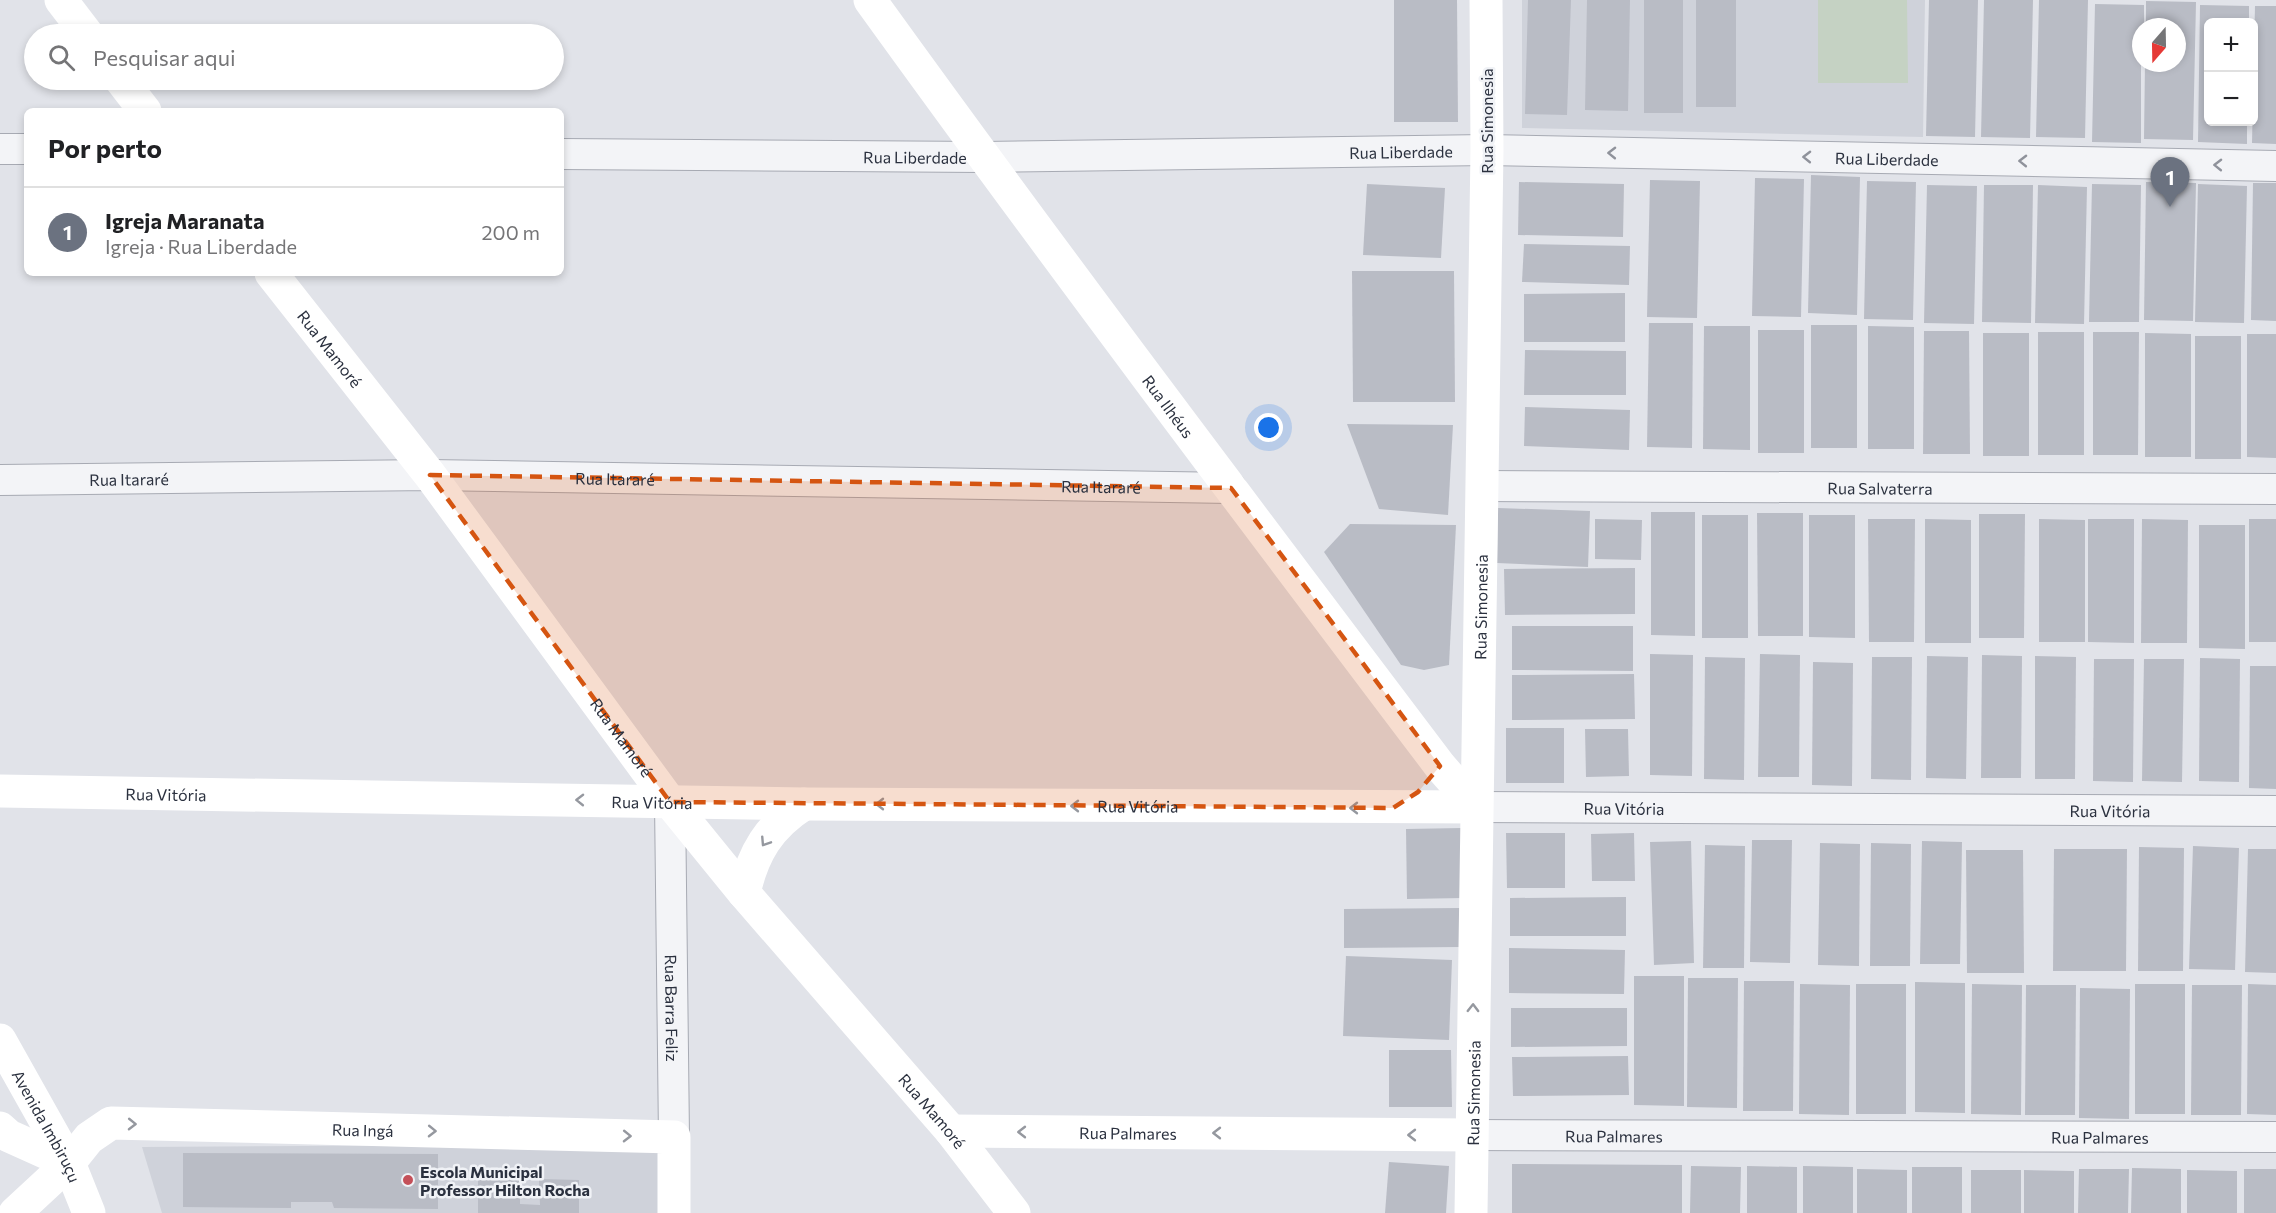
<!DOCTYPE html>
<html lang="pt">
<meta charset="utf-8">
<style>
body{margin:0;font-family:Commissioner,sans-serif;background:#f2f2f2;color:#202124}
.controls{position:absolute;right:18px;top:18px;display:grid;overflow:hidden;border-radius:9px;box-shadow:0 3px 9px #0003}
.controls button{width:54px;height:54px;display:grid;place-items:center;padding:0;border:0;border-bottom:2px solid #e0e0e0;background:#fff;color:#202124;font:30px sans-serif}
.compass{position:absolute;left:2132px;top:18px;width:54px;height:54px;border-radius:50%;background:#fff;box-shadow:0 3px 9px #0003;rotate:200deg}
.you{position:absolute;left:1269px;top:428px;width:21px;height:21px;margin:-15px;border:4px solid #fff;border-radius:50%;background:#1a73e8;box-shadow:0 0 0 9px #1a73e833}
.badge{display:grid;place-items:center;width:39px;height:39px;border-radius:50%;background:#c45059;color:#fff;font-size:20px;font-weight:700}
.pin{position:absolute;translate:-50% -50px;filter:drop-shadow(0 2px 3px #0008)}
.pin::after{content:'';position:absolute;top:32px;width:21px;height:18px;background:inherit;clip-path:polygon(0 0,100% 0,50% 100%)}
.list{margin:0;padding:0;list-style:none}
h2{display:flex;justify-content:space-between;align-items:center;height:78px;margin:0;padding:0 24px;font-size:26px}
h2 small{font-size:20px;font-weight:400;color:#757577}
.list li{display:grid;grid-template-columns:39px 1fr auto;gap:18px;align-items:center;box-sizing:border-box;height:90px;padding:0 24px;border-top:2px solid #e0e0e0}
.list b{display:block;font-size:22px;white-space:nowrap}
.list p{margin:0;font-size:20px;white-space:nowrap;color:#757577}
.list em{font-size:20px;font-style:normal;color:#757577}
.icon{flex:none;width:33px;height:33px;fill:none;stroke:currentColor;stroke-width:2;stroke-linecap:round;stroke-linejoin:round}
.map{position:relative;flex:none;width:2276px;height:1213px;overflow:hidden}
.search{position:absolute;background:#fff;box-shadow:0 3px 9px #0003;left:24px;top:24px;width:540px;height:66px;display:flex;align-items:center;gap:15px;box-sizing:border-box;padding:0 21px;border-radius:33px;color:#757577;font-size:22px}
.panel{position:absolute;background:#fff;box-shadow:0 3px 9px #0003;left:24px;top:108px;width:540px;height:168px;border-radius:9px}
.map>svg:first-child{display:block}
.built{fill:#cfd2da}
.green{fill:#c5d2c3}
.building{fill:#b9bcc5}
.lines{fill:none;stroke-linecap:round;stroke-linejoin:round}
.street-casing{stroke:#a7aab3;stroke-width:32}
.street{stroke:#f3f4f7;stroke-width:30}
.secondary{stroke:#fff;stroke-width:33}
.oneway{stroke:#8f929b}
.oneway2{stroke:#95989f}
.marked{fill:#d55511;fill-opacity:0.2;stroke:#d55511;stroke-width:4.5;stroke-dasharray:12 8;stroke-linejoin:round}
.poi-dot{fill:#c45059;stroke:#f0f2f6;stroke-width:2}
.labels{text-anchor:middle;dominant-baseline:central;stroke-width:5;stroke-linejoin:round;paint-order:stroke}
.street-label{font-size:16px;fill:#2b313f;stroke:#f0f2f6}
.poi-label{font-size:16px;font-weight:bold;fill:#2b313f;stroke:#f0f2f6;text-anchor:start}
</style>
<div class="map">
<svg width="2276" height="1213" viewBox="0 0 2276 1213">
<rect width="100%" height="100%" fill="#e1e3e9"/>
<g class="built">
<path d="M1522 0H1925L1923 137 1522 128Z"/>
<path d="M666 1144 664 1213H162L142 1147Z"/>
</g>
<path class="green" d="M1818 0H1907L1908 83H1818Z"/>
<g class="building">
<path d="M1394 0H1457L1458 122H1394Z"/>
<path d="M1528 0H1571L1567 115 1525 114Z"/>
<path d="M1587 0H1630L1628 111 1585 110Z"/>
<rect x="1644" y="0" width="39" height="113"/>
<rect x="1696" y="0" width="40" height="107"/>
<path d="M1929 0H1978L1975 137 1926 136Z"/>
<path d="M1984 0H2033L2030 138 1981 137Z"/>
<path d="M2039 0H2088L2085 138 2036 137Z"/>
<path d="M2146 1 2196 2 2193 140 2144 139 2145 63H2177V27H2146Z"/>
<path d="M2095 4 2144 5V27H2141V143L2092 142Z"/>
<path d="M2200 5 2249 6V22H2208V122H2247V144L2198 142Z"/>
<path d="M2255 6H2276V144L2252 143Z"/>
<path d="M1811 175 1860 177 1857 315 1808 313Z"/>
<path d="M1755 178 1804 179 1801 317 1752 316Z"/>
<path d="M1650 180 1700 181 1697 318 1647 317Z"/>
<path d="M1867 181 1916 182 1913 320 1864 319Z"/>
<path d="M1519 182 1624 184 1623 237 1518 235Z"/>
<path d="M2146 182 2196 183 2193 321 2144 320Z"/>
<path d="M2253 183H2276V321L2251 320Z"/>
<path d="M1367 184 1445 188 1441 258 1363 255Z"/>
<path d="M2092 184 2141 185 2139 322H2089Z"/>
<path d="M2198 184 2247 186 2244 323 2195 322Z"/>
<path d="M1927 185 1977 186 1974 324 1924 323Z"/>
<path d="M1984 185H2033L2031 323 1982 322Z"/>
<path d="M2038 185 2087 187 2084 324 2035 323Z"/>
<path d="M1524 244 1630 246 1629 285 1522 282Z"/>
<path d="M1352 271H1454L1455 402H1353Z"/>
<path d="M1625 293V342H1524V294Z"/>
<path d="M1649 323H1693L1692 448 1647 447Z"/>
<rect x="1811" y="325" width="46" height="123"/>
<path d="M1704 326H1750V450L1703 449Z"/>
<path d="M1868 326 1914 327V449H1868Z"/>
<rect x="1758" y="330" width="46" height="123"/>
<path d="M1924 331H1969L1970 454H1923Z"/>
<rect x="2038" y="332" width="46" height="123"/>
<path d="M2093 332H2139L2138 455H2093Z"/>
<rect x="1983" y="333" width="46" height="123"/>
<path d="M2145 333 2191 334V457H2145Z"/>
<path d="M2247 334H2276V458L2247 457Z"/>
<rect x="2195" y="336" width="46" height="123"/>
<path d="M1525 350 1626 351V395H1524Z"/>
<path d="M1525 407 1630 410 1629 450 1524 446Z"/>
<path d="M1347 424 1453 425 1448 515 1379 509Z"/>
<path d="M1498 508 1590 511 1588 567 1497 563Z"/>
<path d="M1651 512H1695V636L1651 635Z"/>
<path d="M1757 513H1803V636H1758Z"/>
<path d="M1979 514H2025L2024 638H1979Z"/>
<rect x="1702" y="515" width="46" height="123"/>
<path d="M1809 515H1855V638L1809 637Z"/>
<path d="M1595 519 1642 520 1641 560 1595 559Z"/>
<path d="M1868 519H1915L1914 642H1869Z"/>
<path d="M1925 519 1971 520V643H1925Z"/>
<path d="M2039 519 2085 520V642H2039Z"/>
<path d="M2088 519H2134V643L2088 642Z"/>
<path d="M2142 519 2188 520 2187 643H2141Z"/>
<rect x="2249" y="519" width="27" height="123"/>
<path d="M1350 524 1456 525 1449 665 1424 670 1401 665 1324 552Z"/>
<path d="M2199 525H2245V649L2199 648Z"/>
<path d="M1635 568V614L1505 615 1504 569Z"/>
<path d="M1512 626H1633V671L1512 670Z"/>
<path d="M1650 654 1693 655 1692 776 1650 775Z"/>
<path d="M1760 654 1800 655 1799 777H1758Z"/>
<path d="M1982 655 2022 656 2021 778H1981Z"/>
<path d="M1927 656 1968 657 1966 779 1926 778Z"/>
<path d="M2035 656 2076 657 2075 779H2035Z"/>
<path d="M1705 657 1745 658 1744 780 1704 779Z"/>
<path d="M1872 657H1912L1911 780 1871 779Z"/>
<path d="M2200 658 2240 659 2239 782 2199 781Z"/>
<path d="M2094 659H2134L2133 782 2093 781Z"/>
<path d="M2144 659H2184L2182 782 2142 781Z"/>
<path d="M1813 662 1853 663 1852 786 1812 785Z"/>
<path d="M2250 666H2276V789L2249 788Z"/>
<path d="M1634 674 1635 719 1512 720V675Z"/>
<rect x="1506" y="728" width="58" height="55"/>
<path d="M1585 729H1628L1629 776 1586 777Z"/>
<path d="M1462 828 1463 898 1407 899 1406 829Z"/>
<path d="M1506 833H1565V888H1507Z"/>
<path d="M1634 833 1635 881H1592L1591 834Z"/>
<path d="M1752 840H1792L1790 963 1750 962Z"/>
<path d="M1691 841 1694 963 1654 965 1650 842Z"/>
<path d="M1922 841 1962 842 1960 964H1920Z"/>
<path d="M1820 843 1860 844 1859 966 1818 965Z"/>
<path d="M1871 843 1911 844 1910 966H1870Z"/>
<path d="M1705 845 1745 846 1744 968H1703Z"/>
<path d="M2193 846 2239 848 2235 970 2189 969Z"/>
<path d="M2139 847 2184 848 2183 971H2138Z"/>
<path d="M2054 849H2127L2126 971H2053Z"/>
<path d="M2248 849H2276V973L2245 972Z"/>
<path d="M1966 850H2023L2024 973H1967Z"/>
<path d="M1626 897V936H1510V898Z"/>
<path d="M1460 908V947L1344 948V909Z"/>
<path d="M1509 948 1625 950 1624 994 1509 993Z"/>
<path d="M1346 956 1452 960 1449 1040 1343 1036Z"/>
<path d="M1634 976H1684V1106L1634 1105Z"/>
<path d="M1688 978H1738L1737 1108 1687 1107Z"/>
<path d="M1744 981H1794L1793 1111H1743Z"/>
<path d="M1915 982 1965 983V1113L1915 1112Z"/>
<path d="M1800 984 1850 985 1849 1115 1799 1114Z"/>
<rect x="1856" y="984" width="50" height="130"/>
<path d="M1972 984 2022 985 2021 1115 1971 1114Z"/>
<rect x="2135" y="984" width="50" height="130"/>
<path d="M2248 984 2276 985V1115L2247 1114Z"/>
<path d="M2026 985H2076L2075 1115H2025Z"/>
<path d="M2192 985H2242L2241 1115H2191Z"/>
<path d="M2080 988 2130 989 2129 1119 2079 1118Z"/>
<path d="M1511 1008H1627V1046L1511 1047Z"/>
<path d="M1389 1050H1451L1452 1107H1389Z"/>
<path d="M1628 1056 1629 1095 1513 1096 1512 1057Z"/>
<path d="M183 1153 438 1154V1209L334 1208 332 1202H291V1208L183 1207Z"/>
<path d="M1389 1162 1449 1166 1446 1213H1385Z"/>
<path d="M1512 1164 1682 1165V1213H1512Z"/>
<path d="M1691 1166 1741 1167 1740 1213H1690Z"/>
<path d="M1747 1166 1797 1167V1213H1747Z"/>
<path d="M1803 1166 1853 1167V1213H1803Z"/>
<rect x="1912" y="1167" width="50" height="46"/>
<path d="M2132 1168 2181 1169V1213H2131Z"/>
<path d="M1857 1169 1907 1170V1213H1857Z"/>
<path d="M2079 1169H2129L2128 1213H2078Z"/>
<rect x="2244" y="1169" width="32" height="44"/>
<rect x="1971" y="1170" width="50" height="43"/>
<path d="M2024 1170 2074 1171V1213H2024Z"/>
<path d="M2187 1170 2237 1171V1213H2187Z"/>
<path d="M478 1176 520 1178V1204L540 1205 539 1179 579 1180V1213H478Z"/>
</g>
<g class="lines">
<defs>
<g id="street">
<path d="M0 149H27"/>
<path id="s1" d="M561 154 983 157 1487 150 2276 166"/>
<path id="s2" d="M0 480 430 475 1231 488"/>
<path id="s3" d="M1482 486 2276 489"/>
<path id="s4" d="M670 802 674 1137"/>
<path id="s5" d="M1476 807 2276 811"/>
<path id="s6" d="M1470 1135 2276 1137"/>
</g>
</defs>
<use href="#street" class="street-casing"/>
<use href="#street" class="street"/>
<g class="secondary">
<path d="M61 0 87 34"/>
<path id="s7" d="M870 0C1056 258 1248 512 1440 766L1476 807"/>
<path d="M121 80 145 111"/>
<path id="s8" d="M271 273 430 475 670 802 744 893 951 1131 1014 1213"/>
<path id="s9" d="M0 791 804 804 1476 807"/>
<path d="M744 893C753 853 769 826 804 804"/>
<path id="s10" d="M0 1040 69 1163 89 1213"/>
<path d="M0 1128 9 1136 69 1163"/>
<path id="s11" d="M951 1131 1470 1135"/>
<path id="s12" d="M15 1213 69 1163 89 1138 111 1123 674 1137V1213"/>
<path id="s13" d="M1471 1213 1487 150 1486 0"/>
</g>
</g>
<defs><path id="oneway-chevron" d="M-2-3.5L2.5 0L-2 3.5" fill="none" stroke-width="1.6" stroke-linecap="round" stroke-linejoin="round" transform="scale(1.5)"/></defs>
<g class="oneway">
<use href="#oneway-chevron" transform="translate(1612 153) rotate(-179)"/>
<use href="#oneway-chevron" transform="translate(1807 157) rotate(-179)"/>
<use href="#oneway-chevron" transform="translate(2023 161) rotate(-179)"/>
<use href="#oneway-chevron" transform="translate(2218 165) rotate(-179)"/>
</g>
<g class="oneway2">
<use href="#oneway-chevron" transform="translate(580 800) rotate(-179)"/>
<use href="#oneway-chevron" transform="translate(880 804) rotate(-180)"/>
<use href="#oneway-chevron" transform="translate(1075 806) rotate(-180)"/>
<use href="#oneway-chevron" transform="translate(1354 808) rotate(-180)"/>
<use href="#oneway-chevron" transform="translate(765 842) rotate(123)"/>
<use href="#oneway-chevron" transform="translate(1473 1008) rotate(-89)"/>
<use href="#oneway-chevron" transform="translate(132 1124) rotate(1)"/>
<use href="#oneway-chevron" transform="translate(432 1131) rotate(1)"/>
<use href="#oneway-chevron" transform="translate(1022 1132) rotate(-180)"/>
<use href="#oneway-chevron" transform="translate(1217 1133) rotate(-180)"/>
<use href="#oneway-chevron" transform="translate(1412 1135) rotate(-180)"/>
<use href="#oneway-chevron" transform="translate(627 1136) rotate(1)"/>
</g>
<path class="marked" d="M430 475 1231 488 1440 766 1418 792 1393 808 670 802Z"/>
<circle class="poi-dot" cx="408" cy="1180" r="6"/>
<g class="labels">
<g class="street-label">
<text transform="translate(1486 121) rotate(-90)">Rua Simonesia</text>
<text stroke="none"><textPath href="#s1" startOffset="840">Rua Liberdade</textPath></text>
<text stroke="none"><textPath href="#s1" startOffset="354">Rua Liberdade</textPath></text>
<text stroke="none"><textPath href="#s1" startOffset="1326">Rua Liberdade</textPath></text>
<text stroke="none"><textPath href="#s8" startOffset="96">Rua Mamoré</textPath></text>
<text stroke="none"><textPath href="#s7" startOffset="504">Rua Ilhéus</textPath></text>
<text stroke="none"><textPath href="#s2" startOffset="129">Rua Itararé</textPath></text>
<text stroke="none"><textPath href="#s2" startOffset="615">Rua Itararé</textPath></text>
<text stroke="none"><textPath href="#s2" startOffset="1101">Rua Itararé</textPath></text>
<text stroke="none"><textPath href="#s3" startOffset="398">Rua Salvaterra</textPath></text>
<text stroke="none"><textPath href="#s13" startOffset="606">Rua Simonesia</textPath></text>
<text stroke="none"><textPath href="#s8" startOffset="582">Rua Mamoré</textPath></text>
<text stroke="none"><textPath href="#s9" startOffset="166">Rua Vitória</textPath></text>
<text stroke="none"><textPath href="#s9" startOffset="652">Rua Vitória</textPath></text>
<text stroke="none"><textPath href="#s9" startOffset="1138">Rua Vitória</textPath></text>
<text stroke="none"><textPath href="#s5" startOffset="148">Rua Vitória</textPath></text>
<text stroke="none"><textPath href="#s5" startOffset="634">Rua Vitória</textPath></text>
<text stroke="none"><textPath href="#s4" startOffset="206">Rua Barra Feliz</textPath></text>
<text stroke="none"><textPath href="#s13" startOffset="120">Rua Simonesia</textPath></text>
<text stroke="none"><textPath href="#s8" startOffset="1068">Rua Mamoré</textPath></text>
<text stroke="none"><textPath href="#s10" startOffset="98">Avenida Imbiruçu</textPath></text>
<text stroke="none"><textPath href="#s12" startOffset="384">Rua Ingá</textPath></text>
<text stroke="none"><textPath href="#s11" startOffset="177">Rua Palmares</textPath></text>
<text stroke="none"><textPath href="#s6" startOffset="144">Rua Palmares</textPath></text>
<text stroke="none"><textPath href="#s6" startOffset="630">Rua Palmares</textPath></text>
</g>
<g class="poi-label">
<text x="420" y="1171">Escola Municipal<tspan x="420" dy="18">Professor Hilton Rocha</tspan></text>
</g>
</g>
</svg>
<div class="controls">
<button>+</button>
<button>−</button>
</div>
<svg class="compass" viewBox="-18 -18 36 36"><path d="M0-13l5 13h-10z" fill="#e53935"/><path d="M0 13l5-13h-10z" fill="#757577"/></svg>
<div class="you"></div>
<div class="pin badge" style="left:2170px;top:207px;background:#6b7280">1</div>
<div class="search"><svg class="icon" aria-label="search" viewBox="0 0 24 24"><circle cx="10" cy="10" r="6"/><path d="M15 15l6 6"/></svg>Pesquisar aqui</div>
<section class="panel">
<h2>Por perto<small></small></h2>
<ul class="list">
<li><span class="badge" style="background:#6b7280">1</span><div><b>Igreja Maranata</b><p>Igreja · Rua Liberdade</p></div><em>200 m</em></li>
</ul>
</section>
</div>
